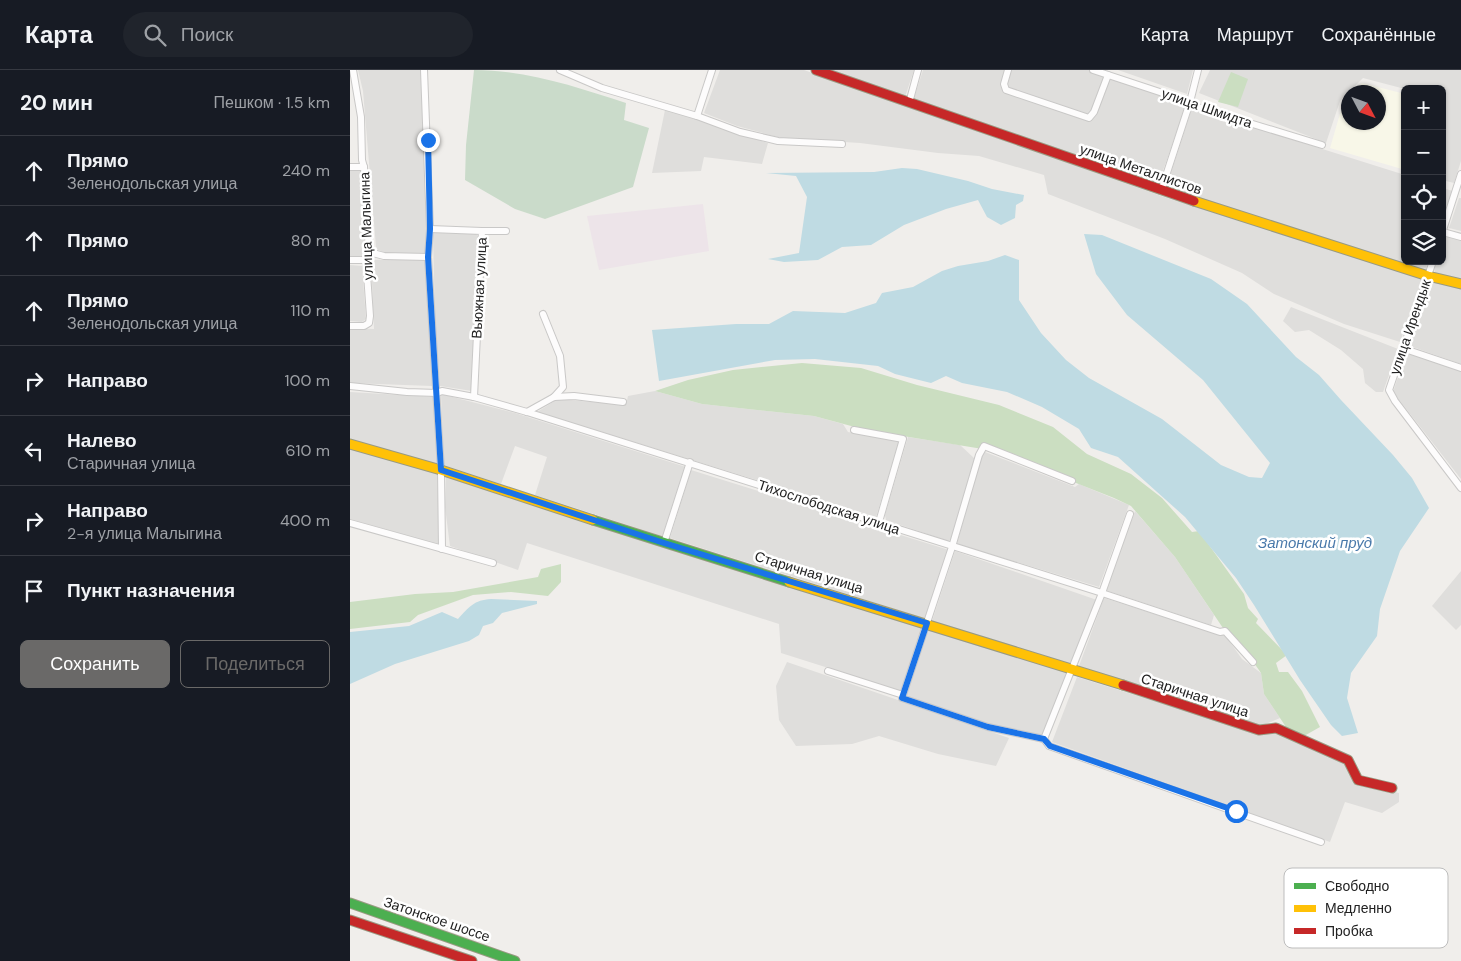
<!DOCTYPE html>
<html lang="ru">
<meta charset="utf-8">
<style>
body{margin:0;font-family:"DM Sans",sans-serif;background:#20242c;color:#f1f3f6}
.controls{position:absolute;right:15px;top:15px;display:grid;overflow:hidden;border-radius:8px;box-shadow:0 1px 4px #0004}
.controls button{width:45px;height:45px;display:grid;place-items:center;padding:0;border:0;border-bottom:1px solid #363941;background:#171b24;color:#f1f3f6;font:25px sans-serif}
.compass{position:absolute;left:991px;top:15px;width:45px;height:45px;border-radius:50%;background:#171b24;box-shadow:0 1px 4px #0004;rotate:131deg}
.stop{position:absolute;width:15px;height:15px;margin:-11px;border:4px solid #1a73e8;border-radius:50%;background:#fff}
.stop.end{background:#1a73e8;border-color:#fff;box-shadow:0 1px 5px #0008}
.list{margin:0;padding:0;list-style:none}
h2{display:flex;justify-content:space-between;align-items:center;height:65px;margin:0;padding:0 20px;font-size:21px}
h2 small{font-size:16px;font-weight:400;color:#9ea1a6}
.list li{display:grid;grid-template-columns:32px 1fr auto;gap:15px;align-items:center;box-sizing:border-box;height:70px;padding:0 20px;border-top:1px solid #363941}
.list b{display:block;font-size:19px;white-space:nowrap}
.list p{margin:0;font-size:16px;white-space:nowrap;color:#9ea1a6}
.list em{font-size:16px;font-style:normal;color:#9ea1a6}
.actions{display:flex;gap:10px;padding:15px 20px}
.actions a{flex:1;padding:11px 0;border:1px solid #6a6968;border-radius:8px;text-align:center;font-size:18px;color:#6a6968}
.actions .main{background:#6a6968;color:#fff}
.icon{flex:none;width:28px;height:28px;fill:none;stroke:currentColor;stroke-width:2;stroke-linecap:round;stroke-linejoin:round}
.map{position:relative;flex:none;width:1111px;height:891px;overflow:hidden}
header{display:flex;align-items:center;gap:30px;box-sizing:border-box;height:70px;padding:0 25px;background:#171b24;border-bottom:1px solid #363941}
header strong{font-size:24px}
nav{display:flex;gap:28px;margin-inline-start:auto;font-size:18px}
.search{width:350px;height:45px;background:#20242c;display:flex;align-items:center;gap:12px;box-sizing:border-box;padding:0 18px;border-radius:28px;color:#9ea1a6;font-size:19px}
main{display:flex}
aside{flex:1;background:#171b24}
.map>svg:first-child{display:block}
.residential{fill:#dfdedc}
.industrial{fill:#ede4e9}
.education{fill:#f8f7e8}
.forest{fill:#cbdec1}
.cemetery{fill:#cadbca}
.water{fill:#bfdbe3}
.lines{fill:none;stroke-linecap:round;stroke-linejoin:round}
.street-casing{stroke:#c9c8c7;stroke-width:8}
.fast-casing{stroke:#999a82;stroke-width:11}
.slow-casing{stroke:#999a82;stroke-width:11}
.jam-casing{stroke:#999a82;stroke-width:11}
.street{stroke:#fdfcfc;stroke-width:6}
.fast{stroke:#4caf50;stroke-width:9}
.slow{stroke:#ffc107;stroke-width:9}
.jam{stroke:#c62828;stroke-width:9}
.route{stroke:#1a73e8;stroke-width:6}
.labels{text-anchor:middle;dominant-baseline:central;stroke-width:5;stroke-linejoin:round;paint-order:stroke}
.street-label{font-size:14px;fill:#222;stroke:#fff}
.water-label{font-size:15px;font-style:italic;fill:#4a7aab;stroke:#fff}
.key{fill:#fff;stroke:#bdbdbd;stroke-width:1}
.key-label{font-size:14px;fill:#222}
</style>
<header>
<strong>Карта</strong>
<div class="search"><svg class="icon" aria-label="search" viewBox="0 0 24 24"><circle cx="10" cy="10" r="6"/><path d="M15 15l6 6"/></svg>Поиск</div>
<nav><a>Карта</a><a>Маршрут</a><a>Сохранённые</a></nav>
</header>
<main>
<aside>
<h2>20 мин<small>Пешком · 1.5 km</small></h2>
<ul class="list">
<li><svg class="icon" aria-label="ahead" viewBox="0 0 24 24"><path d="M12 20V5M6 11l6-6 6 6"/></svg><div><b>Прямо</b><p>Зеленодольская улица</p></div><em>240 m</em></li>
<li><svg class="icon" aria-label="ahead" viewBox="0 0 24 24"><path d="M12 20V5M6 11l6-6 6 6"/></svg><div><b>Прямо</b></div><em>80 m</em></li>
<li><svg class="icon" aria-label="ahead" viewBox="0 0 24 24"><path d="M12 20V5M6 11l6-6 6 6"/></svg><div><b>Прямо</b><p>Зеленодольская улица</p></div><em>110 m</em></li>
<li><svg class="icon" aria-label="right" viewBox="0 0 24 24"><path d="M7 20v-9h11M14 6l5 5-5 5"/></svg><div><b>Направо</b></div><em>100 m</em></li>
<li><svg class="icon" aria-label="left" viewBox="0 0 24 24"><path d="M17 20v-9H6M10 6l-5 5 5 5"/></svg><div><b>Налево</b><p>Старичная улица</p></div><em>610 m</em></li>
<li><svg class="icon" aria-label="right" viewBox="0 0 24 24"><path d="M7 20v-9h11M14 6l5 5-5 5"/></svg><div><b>Направо</b><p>2-я улица Малыгина</p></div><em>400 m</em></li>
<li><svg class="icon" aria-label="arrive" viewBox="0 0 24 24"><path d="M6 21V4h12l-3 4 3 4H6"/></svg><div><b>Пункт назначения</b></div></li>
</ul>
<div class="actions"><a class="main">Сохранить</a><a>Поделиться</a></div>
</aside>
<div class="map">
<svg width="1111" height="891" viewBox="0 0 1111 891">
<rect width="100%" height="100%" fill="#f0eeeb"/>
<g class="residential">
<path d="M8 0H73L78 160 75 185 39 184 28 180 26 177 13 21Z"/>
<path d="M370 0H454L820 129 1073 208 1050 272 994 254 924 224 892 203 815 169 698 124 694 105 629 86 588 83 510 73 431 68 387 56 354 43Z"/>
<path d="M481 0H564L555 27Z"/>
<path d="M573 0H739L837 34 807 117 563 31Z"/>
<path d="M768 0H843L837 24Z"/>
<path d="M860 0H1111V91L1104 113 1092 110V19H1055L1013 8 990 31 976 73 849 23Z"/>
<path d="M842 38 1055 105V191H1078L1075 202 816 118Z"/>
<path d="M315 40 346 47 389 64 418 73 412 94 354 87 351 101 302 103Z"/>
<path d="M0 101H11L17 183 13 187 0 186Z"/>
<path d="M1092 118 1103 121 1092 151Z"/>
<path d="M1109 128H1111V161L1099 158Z"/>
<path d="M84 163 126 164 129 167 122 321 90 316 85 251 83 166Z"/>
<path d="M1096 164 1111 169V211L1092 207 1085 202 1084 199 1087 191H1092V176Z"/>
<path d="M76 189 82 316 0 313V258L24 259 21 190Z"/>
<path d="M0 195 12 196 16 249 12 252 0 251Z"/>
<path d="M1081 209 1111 217V294L1057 275Z"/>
<path d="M941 237 1048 279 1033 322H1026L1015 313 1013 299 991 280 959 260 945 262 933 251Z"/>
<path d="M1056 283 1111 301V409L1043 322Z"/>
<path d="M305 321 352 334 464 346 493 354 498 362 549 372 526 447 187 342 208 329 276 335 278 326Z"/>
<path d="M0 322 86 327 88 395 0 369Z"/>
<path d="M91 324 165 343 336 397 315 467 185 425 197 387 165 376 151 414 94 395Z"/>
<path d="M558 367 610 375 625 389 601 469 598 471 536 450 535 445Z"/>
<path d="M0 378 87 403 90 475 0 449Z"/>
<path d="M635 382 725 417 729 414 779 435 749 517 607 474 631 387Z"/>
<path d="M341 400 599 480 576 549 320 468Z"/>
<path d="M96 407 573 555 551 621 431 583 429 554 177 473 168 500 100 476 95 437Z"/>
<path d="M785 441 825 487 864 545 861 555 755 520Z"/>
<path d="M605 481 747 530 722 594 582 551Z"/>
<path d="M1111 501V555L1106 560 1082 536Z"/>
<path d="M754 528 867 564 875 565 892 589 911 603 914 624 930 648 911 656 729 596Z"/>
<path d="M579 558 720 600 693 666 639 654 555 626Z"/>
<path d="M437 592 659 668 646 696 588 684 529 666 502 674 446 676 429 650 426 616Z"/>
<path d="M727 607 907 663 924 660 995 693 1006 713 1049 723V732L1032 743 995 732 980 772 702 672Z"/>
</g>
<path class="industrial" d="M353 134 359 181 249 200 237 146Z"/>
<path class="education" d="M1012 13 1055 24V96L1052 99 980 78 994 30 998 26V52H1028V22H1002Z"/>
<g class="forest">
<path d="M881 2 898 9 888 37 868 32Z"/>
<path d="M452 293 511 298 567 315 649 335 703 357 737 384 781 404 812 428 842 462 849 461 894 524 898 538 908 549 906 553 937 585 926 593 929 602H938L952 621 970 657 954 666H942L914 624 911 603 888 570 877 564 825 487 781 436 764 428 645 381 516 360 464 346 352 334 305 321 338 310 383 300Z"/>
<path d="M211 494V512L198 526 161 522 123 525 68 545 60 552 0 559V532L65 524 103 522 188 507 191 499Z"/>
</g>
<path class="cemetery" d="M124 0C176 0 227 17 276 33L274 50 299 58 283 117 195 149 165 139 115 110 116 75Z"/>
<g class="water">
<path d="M552 98 567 99 618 111 642 119 674 125 673 131 666 135 665 148 651 155 637 147 628 130 596 139 554 155 521 175 492 177 468 190 434 192 418 189 449 183 457 127 446 106 416 103 524 102Z"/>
<path d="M734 164 752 165 861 209 897 234 946 287 969 305 991 330 1043 385 1062 408 1079 438 1050 481 1030 539 1027 566 1001 603 997 628 1008 663 992 666 981 655 950 610 904 535 886 508 835 447 768 387 741 378 729 359 692 337 657 322 612 313 596 306 581 313 545 304 528 296 465 289 425 290 309 311 302 260 386 254H419L443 241 495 243 526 233 532 223 563 217 592 201 608 196 638 191 655 185 669 190V230L691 263 716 290 739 308 812 349 871 395 899 407 912 408 920 393 853 310 777 245 746 204Z"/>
<path d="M141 529 187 531V534L152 543 143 553 133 556 129 565 119 571 45 594 0 614V562L59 556 92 542 108 549C119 537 124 530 141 529Z"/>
</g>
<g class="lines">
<defs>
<g id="street">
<path d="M74 0 80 159 78 187 91 400 92 479"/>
<path d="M210 0 252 18 347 46 390 62 428 71 492 74"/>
<path d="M658 0 654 14 656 20 739 48 744 42 758 5"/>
<path d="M743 0 840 32 850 38 972 75"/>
<path d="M559 33 568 0"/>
<path d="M347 46 362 0"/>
<path d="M0 97H14"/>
<path d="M811 121 840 32 848 0"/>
<path d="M80 159 132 161 124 327"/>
<path d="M132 161H156"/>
<path d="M1093 162 1111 167"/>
<path d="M1092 163 1111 104"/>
<path d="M19 182 34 186 78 187"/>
<path d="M0 190H16"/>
<path d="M1083 191 1039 320 1045 331 1111 418"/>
<path d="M193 244 210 286 213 317 204 327"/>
<path d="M0 256H14L19 253 20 246 16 190 19 182 14 97 12 90 11 47 3 0"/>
<path d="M1052 278 1111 298"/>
<path d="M0 316 57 322 87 323 92 321 124 327 177 342 752 523 870 562 875 561 903 592"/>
<path d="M177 342 204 327 224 326 273 332"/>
<path d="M504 360 553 369 529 452"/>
<path d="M780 444 752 523 694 669 699 676 971 772"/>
<path d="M0 453 143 493"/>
<path d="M314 473 340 392"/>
<path d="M478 601 553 625"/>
<path d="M694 669 638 657 552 628 602 477 629 385 634 376 722 411"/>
</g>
<g id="fast">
<path d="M243 450 439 512"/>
<path d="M0 833 165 891"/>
</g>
<g id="slow">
<path d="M844 131 1078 206 1111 214"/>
<path d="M0 374 91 400 243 450"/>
<path d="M439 512 773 615"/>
</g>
<g id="jam">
<path d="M466 0 844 131"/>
<path d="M773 615 909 660 926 658 998 690 1008 710 1042 718"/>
<path d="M0 850 122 891"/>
</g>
</defs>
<use href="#street" class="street-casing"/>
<use href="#fast" class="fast-casing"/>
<use href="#slow" class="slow-casing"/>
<use href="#jam" class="jam-casing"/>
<use href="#street" class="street"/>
<use href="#fast" class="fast"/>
<use href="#slow" class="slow"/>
<use href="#jam" class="jam"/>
</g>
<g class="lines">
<path class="route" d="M78 70 80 159 78 187 91 400 314 473 577 553 552 628 638 657 694 669 700 676 886 741"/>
</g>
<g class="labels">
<g class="street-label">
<text transform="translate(857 38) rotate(19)">улица Шмидта</text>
<text transform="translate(791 99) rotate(19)">улица Металлистов</text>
<text transform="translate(16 156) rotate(-92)">улица Малыгина</text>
<text transform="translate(129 218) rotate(-87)">Вьюжная улица</text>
<text transform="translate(1060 257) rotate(-71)">улица Ирендык</text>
<text transform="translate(479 437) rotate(18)">Тихослободская улица</text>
<text transform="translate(459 502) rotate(17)">Старичная улица</text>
<text transform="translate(845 625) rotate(18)">Старичная улица</text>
<text transform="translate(87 849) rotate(19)">Затонское шоссе</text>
</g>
<g class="water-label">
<text x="965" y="473">Затонский пруд</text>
</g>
</g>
<rect x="934" y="798" width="164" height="80" rx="8" class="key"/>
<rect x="944" y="813" width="22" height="6" fill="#4caf50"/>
<rect x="944" y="835" width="22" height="7" fill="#ffc107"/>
<rect x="944" y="858" width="22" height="6" fill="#c62828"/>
<g class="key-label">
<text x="975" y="821">Свободно</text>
<text x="975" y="843">Медленно</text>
<text x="975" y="866">Пробка</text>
</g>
</svg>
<div class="controls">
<button>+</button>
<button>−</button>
<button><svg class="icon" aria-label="locate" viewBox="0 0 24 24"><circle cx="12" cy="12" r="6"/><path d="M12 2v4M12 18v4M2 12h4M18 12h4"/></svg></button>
<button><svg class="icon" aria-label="layers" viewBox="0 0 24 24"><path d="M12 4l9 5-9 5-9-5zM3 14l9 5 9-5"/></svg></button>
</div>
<svg class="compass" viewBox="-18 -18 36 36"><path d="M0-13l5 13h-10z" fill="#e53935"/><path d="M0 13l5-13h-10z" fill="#9ea1a6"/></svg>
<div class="stop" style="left:886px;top:741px"></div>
<div class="stop end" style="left:78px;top:70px"></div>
</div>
</main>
